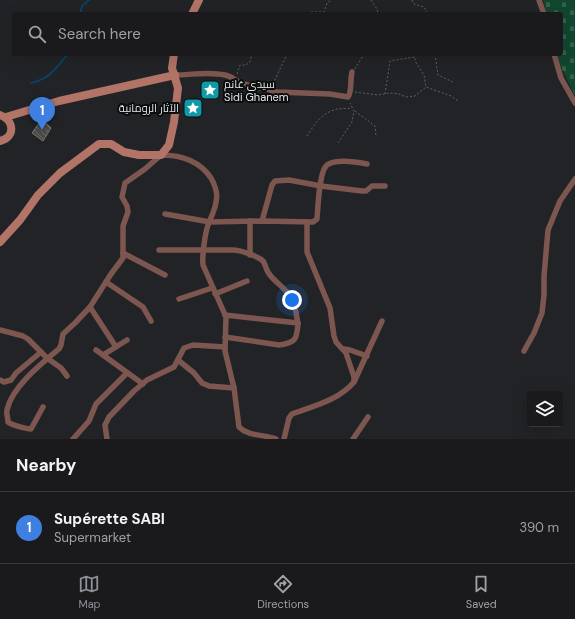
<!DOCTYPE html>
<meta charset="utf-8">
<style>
body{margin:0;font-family:"DM Sans",Cairo,sans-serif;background:#272729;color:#f1f3f6}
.controls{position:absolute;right:12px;bottom:12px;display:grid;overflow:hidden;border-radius:4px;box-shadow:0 4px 16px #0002}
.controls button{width:36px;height:36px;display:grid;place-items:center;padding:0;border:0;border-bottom:1px solid #38383b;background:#1a1a1c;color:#f1f3f6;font:20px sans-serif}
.you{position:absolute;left:292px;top:300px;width:14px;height:14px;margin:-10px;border:3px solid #fff;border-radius:50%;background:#1a73e8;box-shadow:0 0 0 6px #1a73e833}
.badge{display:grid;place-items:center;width:26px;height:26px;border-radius:50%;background:#8c9099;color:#fff;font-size:13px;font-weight:700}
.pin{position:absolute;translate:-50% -33px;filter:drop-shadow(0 1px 2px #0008)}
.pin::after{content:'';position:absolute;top:21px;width:14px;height:12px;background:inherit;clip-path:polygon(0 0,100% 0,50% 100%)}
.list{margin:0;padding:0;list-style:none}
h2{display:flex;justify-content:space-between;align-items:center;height:52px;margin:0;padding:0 16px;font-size:17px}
h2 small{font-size:13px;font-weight:400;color:#9fa1a3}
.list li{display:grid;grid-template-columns:26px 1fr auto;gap:12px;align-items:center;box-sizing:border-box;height:72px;padding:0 16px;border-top:1px solid #38383b}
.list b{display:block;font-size:15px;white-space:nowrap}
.list p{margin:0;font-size:13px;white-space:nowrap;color:#9fa1a3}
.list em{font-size:13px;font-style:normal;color:#9fa1a3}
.icon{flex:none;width:22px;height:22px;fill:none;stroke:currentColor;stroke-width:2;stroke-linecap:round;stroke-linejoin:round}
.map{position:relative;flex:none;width:575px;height:439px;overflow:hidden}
.search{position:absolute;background:#1a1a1c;box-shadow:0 4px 16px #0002;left:12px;right:12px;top:12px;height:44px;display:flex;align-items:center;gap:10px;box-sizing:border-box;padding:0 14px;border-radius:4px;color:#9fa1a3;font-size:15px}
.sheet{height:124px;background:#1a1a1c}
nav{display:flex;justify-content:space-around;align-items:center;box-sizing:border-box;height:56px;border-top:1px solid #38383b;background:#1a1a1c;font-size:11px;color:#9fa1a3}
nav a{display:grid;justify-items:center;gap:2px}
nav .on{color:#8c9099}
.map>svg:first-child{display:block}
.cemetery{fill:url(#cemetery-stones)}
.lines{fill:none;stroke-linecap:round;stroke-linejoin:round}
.stream{stroke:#004b74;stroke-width:1.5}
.building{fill:url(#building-back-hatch);stroke:#787673}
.path{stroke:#606163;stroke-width:1;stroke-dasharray:2 2;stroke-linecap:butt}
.minor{stroke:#7d574f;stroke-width:5.5}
.secondary{stroke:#b17467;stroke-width:8}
.labels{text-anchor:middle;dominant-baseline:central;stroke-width:4;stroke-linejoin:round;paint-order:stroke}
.poi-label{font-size:11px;fill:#e4e5e7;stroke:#0c0d0e;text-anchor:start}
</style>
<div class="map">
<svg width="575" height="439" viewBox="0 0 575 439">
<defs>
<pattern id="cemetery-stones" width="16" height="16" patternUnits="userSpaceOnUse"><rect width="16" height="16" fill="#11462f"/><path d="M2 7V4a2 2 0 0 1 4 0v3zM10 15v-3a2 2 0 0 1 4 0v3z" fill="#34614d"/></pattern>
<pattern id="building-back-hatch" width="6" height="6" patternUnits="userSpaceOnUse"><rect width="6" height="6" fill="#4d4b48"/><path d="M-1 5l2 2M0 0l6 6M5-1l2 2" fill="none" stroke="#666562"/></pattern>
</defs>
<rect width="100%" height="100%" fill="#222326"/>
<path class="cemetery" d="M543 0H575V96L560 65 557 54H561V14H547Z"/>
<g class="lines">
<g class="stream">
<path d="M80 14 82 6 89 0"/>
<path d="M31 83C51 78 55 69 68 54"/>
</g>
</g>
<path class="building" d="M42 119 51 128 43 141 32 133Z"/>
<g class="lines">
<g class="path">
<path d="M371 0 377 9 378 14"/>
<path d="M412 0 414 4 424 7 428 14"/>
<path d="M308 14 310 12H324L327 3 331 0"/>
<path d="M435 54 438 75 453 82"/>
<path d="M355 69 364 54"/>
<path d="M237 74 240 65H246L250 62 252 54"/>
<path d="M273 84 287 54"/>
<path d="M355 92 378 95 390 93 399 94 406 97 415 96 426 87 451 96 458 101"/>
<path d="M385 94 390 61 415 57V61L424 75 426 87"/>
<path d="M355 111 375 126 376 136"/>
<path d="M307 136C314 125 321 114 334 110 339 108 346 109 352 108"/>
<path d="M338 143 352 122 354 111 350 103"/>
</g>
<g class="minor">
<path d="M539 0 544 14"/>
<path d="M554 54 561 78 575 103"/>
<path d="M175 75C191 75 209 71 225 75 232 76 236 82 244 84 255 87 266 88 277 92L330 94 348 97C352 92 350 80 352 72"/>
<path d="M165 214 210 222 262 221 313 222 317 219C318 208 319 171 327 165 336 159 357 162 367 164"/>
<path d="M262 221 272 185 275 181 289 180 321 186 362 191H366L372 186H385"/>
<path d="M159 250H233C240 250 258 256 263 261 266 265 266 271 270 275 277 284 288 290 293 301 296 307 296 316 298 323L225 315"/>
<path d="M123 253 165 275"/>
<path d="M250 255V221"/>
<path d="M106 282 143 307 151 321"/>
<path d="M215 294 247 281"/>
<path d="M179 299 212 288"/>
<path d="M90 307 116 347"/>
<path d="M0 330 23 336 28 339 47 358 61 368 67 376"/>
<path d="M225 337 279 345C296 343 297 339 298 323"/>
<path d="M344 349 350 350 367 356"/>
<path d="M96 350 143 384"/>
<path d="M524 351 534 333 542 313 544 295V276L548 230 560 201 575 179"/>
<path d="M103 355 127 340"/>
<path d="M178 360 194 373 202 383 209 386 234 388"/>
<path d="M0 380 4 382 11 380 16 373 41 352"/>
<path d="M354 382 382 321"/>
<path d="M43 407 31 429C27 429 11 425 8 422 8 418 6 413 7 410 12 387 42 363 59 349L61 345 63 334 75 323 90 307 111 274 123 258V226L128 212 127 206 122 197 125 183 145 169 161 155C181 155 199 160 211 178 215 185 218 194 216 202 215 210 211 217 208 225 205 234 202 255 203 265L226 317 225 351 234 388 239 427C249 437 264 434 276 439"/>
<path d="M73 439 89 421 96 404 127 373"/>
<path d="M107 439 105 425 109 417 134 391 147 380 174 367 184 348 193 345 225 347"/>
<path d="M284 439 289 418 292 414C314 406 339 400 354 382V377L346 353 336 342 334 336 330 308 307 252V222"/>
<path d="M353 439 368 417"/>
</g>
<g class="secondary">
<path d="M192 14 199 0"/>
<path d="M0 115C14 120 16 137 0 141"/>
<path d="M6 117 59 101 175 75"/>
<path d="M0 242 20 220 38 195 60 173 99 144H111L124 152 139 155H161L169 145 174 122 178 88 172 68 174 54"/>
</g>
</g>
<defs>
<symbol id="sight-square" viewBox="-11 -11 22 22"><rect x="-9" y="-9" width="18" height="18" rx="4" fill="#0f9aa8" stroke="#0c0d0e"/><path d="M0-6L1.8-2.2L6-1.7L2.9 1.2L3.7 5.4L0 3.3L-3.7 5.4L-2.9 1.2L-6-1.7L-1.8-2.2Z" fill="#fff"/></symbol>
</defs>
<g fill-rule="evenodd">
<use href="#sight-square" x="199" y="79" width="22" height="22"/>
<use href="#sight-square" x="182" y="97" width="22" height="22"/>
</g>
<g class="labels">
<g class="poi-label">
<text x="224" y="84">سيدي غانم<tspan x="224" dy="13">Sidi Ghanem</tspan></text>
<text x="179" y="108" text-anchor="end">الآثار الرومانية</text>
</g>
</g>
</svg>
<div class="controls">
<button><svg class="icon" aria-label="layers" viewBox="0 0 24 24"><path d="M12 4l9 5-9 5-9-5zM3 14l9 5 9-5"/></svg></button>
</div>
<div class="you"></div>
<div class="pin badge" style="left:42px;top:130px;background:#3f7fe0">1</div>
<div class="search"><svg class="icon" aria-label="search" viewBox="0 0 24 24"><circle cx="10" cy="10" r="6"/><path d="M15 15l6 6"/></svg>Search here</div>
</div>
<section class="sheet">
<h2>Nearby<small></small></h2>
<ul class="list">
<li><span class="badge" style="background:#3f7fe0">1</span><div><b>Supérette SABI</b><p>Supermarket</p></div><em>390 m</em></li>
</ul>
</section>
<nav>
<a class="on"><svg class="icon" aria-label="map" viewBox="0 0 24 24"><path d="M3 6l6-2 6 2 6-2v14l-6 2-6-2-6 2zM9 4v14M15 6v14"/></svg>Map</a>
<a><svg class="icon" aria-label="directions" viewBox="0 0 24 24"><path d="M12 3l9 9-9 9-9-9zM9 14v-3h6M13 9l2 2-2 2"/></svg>Directions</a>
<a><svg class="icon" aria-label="saved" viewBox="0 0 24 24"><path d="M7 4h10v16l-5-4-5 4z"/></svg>Saved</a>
</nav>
